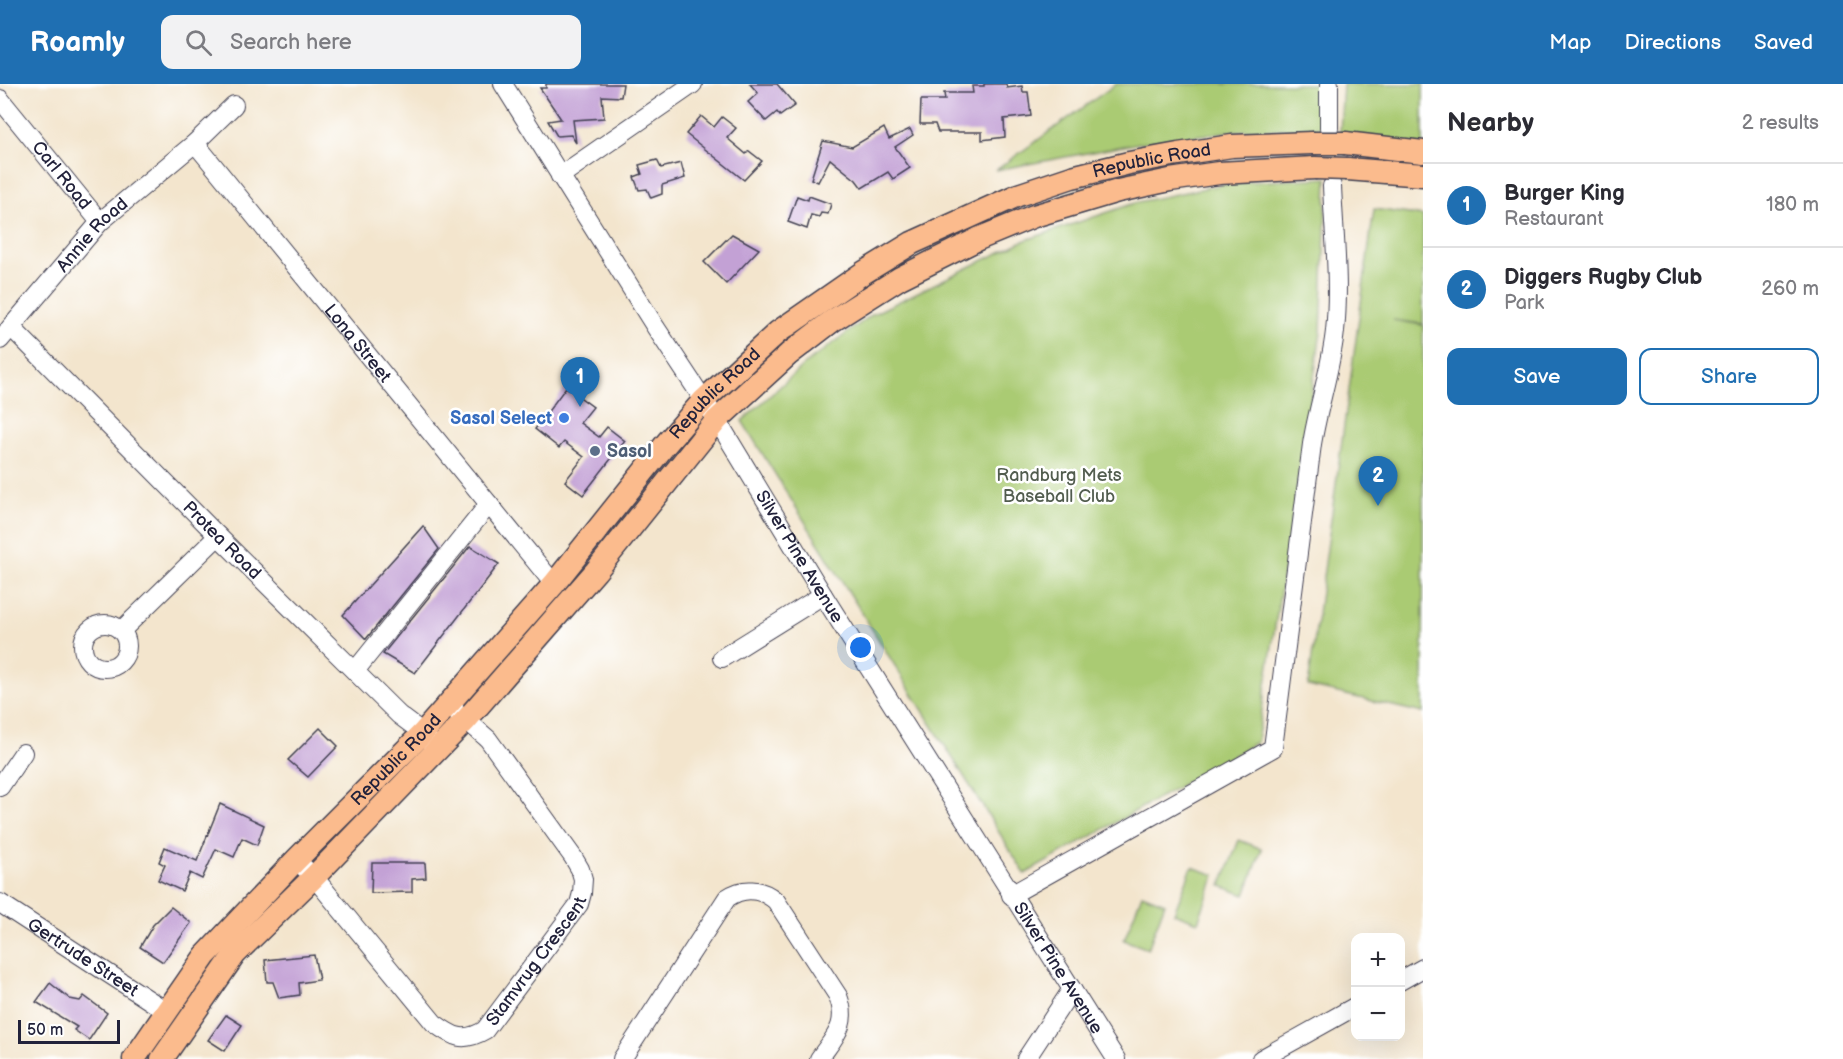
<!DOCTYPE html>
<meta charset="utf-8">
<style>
body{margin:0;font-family:"Balsamiq Sans",sans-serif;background:#f2f2f3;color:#2b2b33}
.controls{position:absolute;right:18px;bottom:18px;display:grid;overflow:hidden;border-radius:12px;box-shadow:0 6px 24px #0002}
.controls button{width:54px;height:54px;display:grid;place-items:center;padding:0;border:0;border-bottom:2px solid #e1e1e2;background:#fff;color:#2b2b33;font:30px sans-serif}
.scale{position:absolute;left:18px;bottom:15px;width:102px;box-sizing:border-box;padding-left:6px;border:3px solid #22223b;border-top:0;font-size:16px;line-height:21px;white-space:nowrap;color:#22223b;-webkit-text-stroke:4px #fff;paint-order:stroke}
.you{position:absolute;left:861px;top:564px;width:21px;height:21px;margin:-15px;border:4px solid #fff;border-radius:50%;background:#1a73e8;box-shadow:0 0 0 9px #1a73e833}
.badge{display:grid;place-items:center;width:39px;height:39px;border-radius:50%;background:#1f6fb2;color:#fff;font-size:20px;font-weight:700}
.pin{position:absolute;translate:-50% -50px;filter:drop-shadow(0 2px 3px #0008)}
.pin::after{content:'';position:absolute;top:32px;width:21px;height:18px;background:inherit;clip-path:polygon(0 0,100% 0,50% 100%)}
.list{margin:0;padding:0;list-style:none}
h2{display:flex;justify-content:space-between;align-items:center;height:78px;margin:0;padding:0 24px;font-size:26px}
h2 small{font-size:20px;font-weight:400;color:#7c7c81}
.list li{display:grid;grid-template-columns:39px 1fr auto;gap:18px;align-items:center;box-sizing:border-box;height:84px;padding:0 24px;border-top:2px solid #e1e1e2}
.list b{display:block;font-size:22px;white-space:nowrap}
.list p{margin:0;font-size:20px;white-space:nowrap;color:#7c7c81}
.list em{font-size:20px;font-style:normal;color:#7c7c81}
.actions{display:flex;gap:12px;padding:18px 24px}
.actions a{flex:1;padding:14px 0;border:2px solid #1f6fb2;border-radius:12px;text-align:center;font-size:21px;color:#1f6fb2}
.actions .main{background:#1f6fb2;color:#fff}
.icon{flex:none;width:33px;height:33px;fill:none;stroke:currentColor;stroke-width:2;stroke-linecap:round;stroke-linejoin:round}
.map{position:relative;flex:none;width:1423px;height:975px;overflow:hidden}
header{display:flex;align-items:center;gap:36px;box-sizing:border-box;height:84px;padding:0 30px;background:#1f6fb2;color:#fff}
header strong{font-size:28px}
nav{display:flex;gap:33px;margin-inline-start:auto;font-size:21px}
.search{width:420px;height:54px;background:#f2f2f3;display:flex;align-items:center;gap:15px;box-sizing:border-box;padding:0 21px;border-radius:12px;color:#7c7c81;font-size:22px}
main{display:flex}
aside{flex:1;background:#fff}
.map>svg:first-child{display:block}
.green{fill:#aacb73;stroke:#667657;stroke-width:1.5}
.building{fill:#c3a1d5}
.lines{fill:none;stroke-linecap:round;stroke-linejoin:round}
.minor-casing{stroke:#413f51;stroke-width:20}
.major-casing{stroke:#413f51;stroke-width:25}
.minor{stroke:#fff;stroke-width:18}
.major{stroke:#fbbb8d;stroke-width:22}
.major-bridge-casing{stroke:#413f51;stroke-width:25;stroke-linecap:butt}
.major-bridge{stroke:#fbbb8d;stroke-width:22}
.shop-dot{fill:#3f7fe0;stroke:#fff;stroke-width:2}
.service-dot{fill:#5c6f8a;stroke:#fff;stroke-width:2}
.labels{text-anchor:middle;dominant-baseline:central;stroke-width:5;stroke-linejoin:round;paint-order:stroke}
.street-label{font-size:18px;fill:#22223b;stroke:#fff}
.shop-label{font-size:18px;font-weight:bold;fill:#366cbe;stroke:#fff;text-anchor:end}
.service-label{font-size:18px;font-weight:bold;fill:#4e5e75;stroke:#fff;text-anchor:start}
.park-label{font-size:18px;fill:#525d4f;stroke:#fff}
</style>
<header>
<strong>Roamly</strong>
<div class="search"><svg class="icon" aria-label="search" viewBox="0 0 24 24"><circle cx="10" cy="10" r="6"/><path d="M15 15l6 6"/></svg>Search here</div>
<nav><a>Map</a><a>Directions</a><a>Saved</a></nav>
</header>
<main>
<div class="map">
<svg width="1423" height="975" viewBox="0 0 1423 975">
<rect width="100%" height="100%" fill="#fff"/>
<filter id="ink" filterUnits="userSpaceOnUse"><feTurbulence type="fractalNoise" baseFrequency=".0167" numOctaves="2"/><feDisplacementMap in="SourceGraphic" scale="12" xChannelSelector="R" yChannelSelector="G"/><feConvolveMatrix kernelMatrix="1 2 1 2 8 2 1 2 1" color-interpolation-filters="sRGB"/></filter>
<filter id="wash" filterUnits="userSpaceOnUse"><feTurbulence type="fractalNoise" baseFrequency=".008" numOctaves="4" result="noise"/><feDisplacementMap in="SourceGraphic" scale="24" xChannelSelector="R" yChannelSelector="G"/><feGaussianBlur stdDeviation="1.35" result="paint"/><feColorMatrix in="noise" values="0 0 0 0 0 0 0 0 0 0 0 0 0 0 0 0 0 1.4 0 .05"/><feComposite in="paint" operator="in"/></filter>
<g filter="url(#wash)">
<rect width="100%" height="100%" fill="#f3e5cd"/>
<g class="green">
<path d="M1116 0H1322L1321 44 1233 47 1140 59 996 86Z"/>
<path d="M1343 0H1423V62L1340 48Z"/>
<path d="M1327 94 1321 248 1257 658 1025 790 742 337 805 280 873 230 1023 157 1138 118 1229 99Z"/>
<path d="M1374 125 1423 132V240L1393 236 1423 241V629L1308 602Z"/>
<path d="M1239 756 1262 765 1245 811 1221 802Z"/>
<path d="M1192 783 1215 791 1198 838 1174 829Z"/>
<path d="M1142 810 1165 819 1148 865 1124 856Z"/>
</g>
<g id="blocks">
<g class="building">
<path d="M546 0H623L621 13 602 12 604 34 573 36 576 59 571 51 557 52 548 37 561 35 540 4H546Z"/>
<path d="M750 0H777L795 21 780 32 777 28 766 37 748 18 758 9Z"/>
<path d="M984 0H1006L1007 4 1022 2 1023 8H1028L1031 32 1004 35 1005 53 982 56V48H938L935 40H920L921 16H945L944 9H973L972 2H984Z"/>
<path d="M701 32 714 43 722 33 736 44 727 54 746 70 749 67 762 77 744 96 686 50Z"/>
<path d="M884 44 889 55 910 45 913 51 895 63 910 84 893 95 888 88 862 104 856 96 830 75 818 98 811 95 823 57 852 63Z"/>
<path d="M657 76 661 84 681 79 685 94 662 101V110L651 114 647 105 639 106 634 93 642 90 639 81Z"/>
<path d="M797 112 808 116 809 112 831 120 828 130 821 129 819 133 811 131 807 145 788 138Z"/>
<path d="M732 150 759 165 726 200 704 178Z"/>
<path d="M566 303 593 323 580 339 599 353 607 343 625 357 583 411 565 397 584 373 564 358 559 364 535 345Z"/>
<path d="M423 442 439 465 366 555 343 531Z"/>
<path d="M470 462 499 480 415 589 383 570Z"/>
<path d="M320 644 338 662 308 693 288 676Z"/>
<path d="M220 720 264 741 257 761 242 754 234 773 216 765 202 795 190 789 182 807 158 796 165 781 159 778 165 763 197 777Z"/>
<path d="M372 779H425L426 794 412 795V808L371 809Z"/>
<path d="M171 823 191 839 163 878 140 863 153 841Z"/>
<path d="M314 871 319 896 299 899 300 911 279 914 273 898H267L265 876Z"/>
<path d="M50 899 70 915 80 917 84 912 107 929 89 956 74 946 77 943 36 918Z"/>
<path d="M226 931 242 941 225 967 208 956Z"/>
</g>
</g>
</g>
<g filter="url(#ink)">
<use href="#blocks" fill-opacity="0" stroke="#413f51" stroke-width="1.5"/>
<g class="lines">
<defs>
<g id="minor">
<path id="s1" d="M503 0 656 244 717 336 823 511 1116 975"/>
<path d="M1329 0V44"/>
<path id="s2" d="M0 15 100 138"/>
<path id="s3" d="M195 59 554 500"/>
<path d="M560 92 693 0"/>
<path id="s4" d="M11 243 218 452 399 631 423 649 432 659"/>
<path id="s5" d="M0 256 100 138 195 59 234 21"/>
<circle cx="105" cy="562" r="22"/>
<path d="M121 547 218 452"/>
<path d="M722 574 823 511"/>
<path d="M355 587 489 420"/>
<path d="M0 703 23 669"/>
<path id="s6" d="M296 776 314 793 434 939C453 953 463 959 485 946L579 820 582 809 583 795 580 785 573 773 488 655 457 628"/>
<path d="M1011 811 1273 664 1312 360C1318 322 1331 285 1335 247 1340 200 1334 149 1332 102"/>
<path id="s7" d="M0 819 166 927"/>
<path d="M1400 897 1423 884"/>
<path d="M622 975 727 814C743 803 761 804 776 817L838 912C849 941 835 952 819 975"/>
<path d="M1026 975 1072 905"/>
<path d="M1261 975 1356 922"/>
</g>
<g id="major">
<path d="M1345 59 1423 68"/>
<path d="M1347 85 1423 91"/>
<path id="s8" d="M134 975 205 872 296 776 423 649 554 500 665 361 704 316 778 248 863 189 912 159 1018 111 1072 93 1129 79 1178 70 1232 62 1312 59"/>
<path d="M162 975 235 870 314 793 466 636 596 487 717 336 789 270 832 237 900 194 978 155 1034 132 1118 107 1170 96 1219 89 1315 84"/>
</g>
</defs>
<use href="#minor" class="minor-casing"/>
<use href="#major" class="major-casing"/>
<use href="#minor" class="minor"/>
<use href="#major" class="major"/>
<defs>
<g id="major-bridge">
<path d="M1312 59H1345"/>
<path d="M1315 84 1347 85"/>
</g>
</defs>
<use href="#major-bridge" class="major-bridge-casing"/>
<use href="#major-bridge" class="major-bridge"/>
</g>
</g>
<circle class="shop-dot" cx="564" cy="334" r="6"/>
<circle class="service-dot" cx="595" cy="367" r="6"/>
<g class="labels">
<g class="street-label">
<text stroke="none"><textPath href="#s8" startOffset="1389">Republic Road</textPath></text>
<text stroke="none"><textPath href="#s2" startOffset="98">Carl Road</textPath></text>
<text stroke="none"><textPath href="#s5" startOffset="140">Annie Road</textPath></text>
<text stroke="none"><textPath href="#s3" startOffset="258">Lona Street</textPath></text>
<text stroke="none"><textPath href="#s8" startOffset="885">Republic Road</textPath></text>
<text stroke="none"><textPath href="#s4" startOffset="300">Protea Road</textPath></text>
<text stroke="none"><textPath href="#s1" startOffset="558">Silver Pine Avenue</textPath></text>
<text stroke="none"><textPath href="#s8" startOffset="399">Republic Road</textPath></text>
<text stroke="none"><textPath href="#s7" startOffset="99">Gertrude Street</textPath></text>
<text stroke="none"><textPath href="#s6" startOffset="356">Stamvrug Crescent</textPath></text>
<text stroke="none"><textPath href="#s1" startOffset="1044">Silver Pine Avenue</textPath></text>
</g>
<g class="shop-label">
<text x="552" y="334">Sasol Select</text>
</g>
<g class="service-label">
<text x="607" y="367">Sasol</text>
</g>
<g class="park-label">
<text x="1059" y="391">Randburg Mets<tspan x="1059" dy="21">Baseball Club</tspan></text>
</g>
</g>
</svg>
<div class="controls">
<button>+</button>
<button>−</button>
</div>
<div class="scale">50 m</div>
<div class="you"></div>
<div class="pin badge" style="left:580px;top:323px">1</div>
<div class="pin badge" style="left:1378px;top:422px">2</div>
</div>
<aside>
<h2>Nearby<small>2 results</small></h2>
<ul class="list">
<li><span class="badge">1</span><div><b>Burger King</b><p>Restaurant</p></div><em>180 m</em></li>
<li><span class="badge">2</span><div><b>Diggers Rugby Club</b><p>Park</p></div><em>260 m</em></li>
</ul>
<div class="actions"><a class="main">Save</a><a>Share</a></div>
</aside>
</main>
